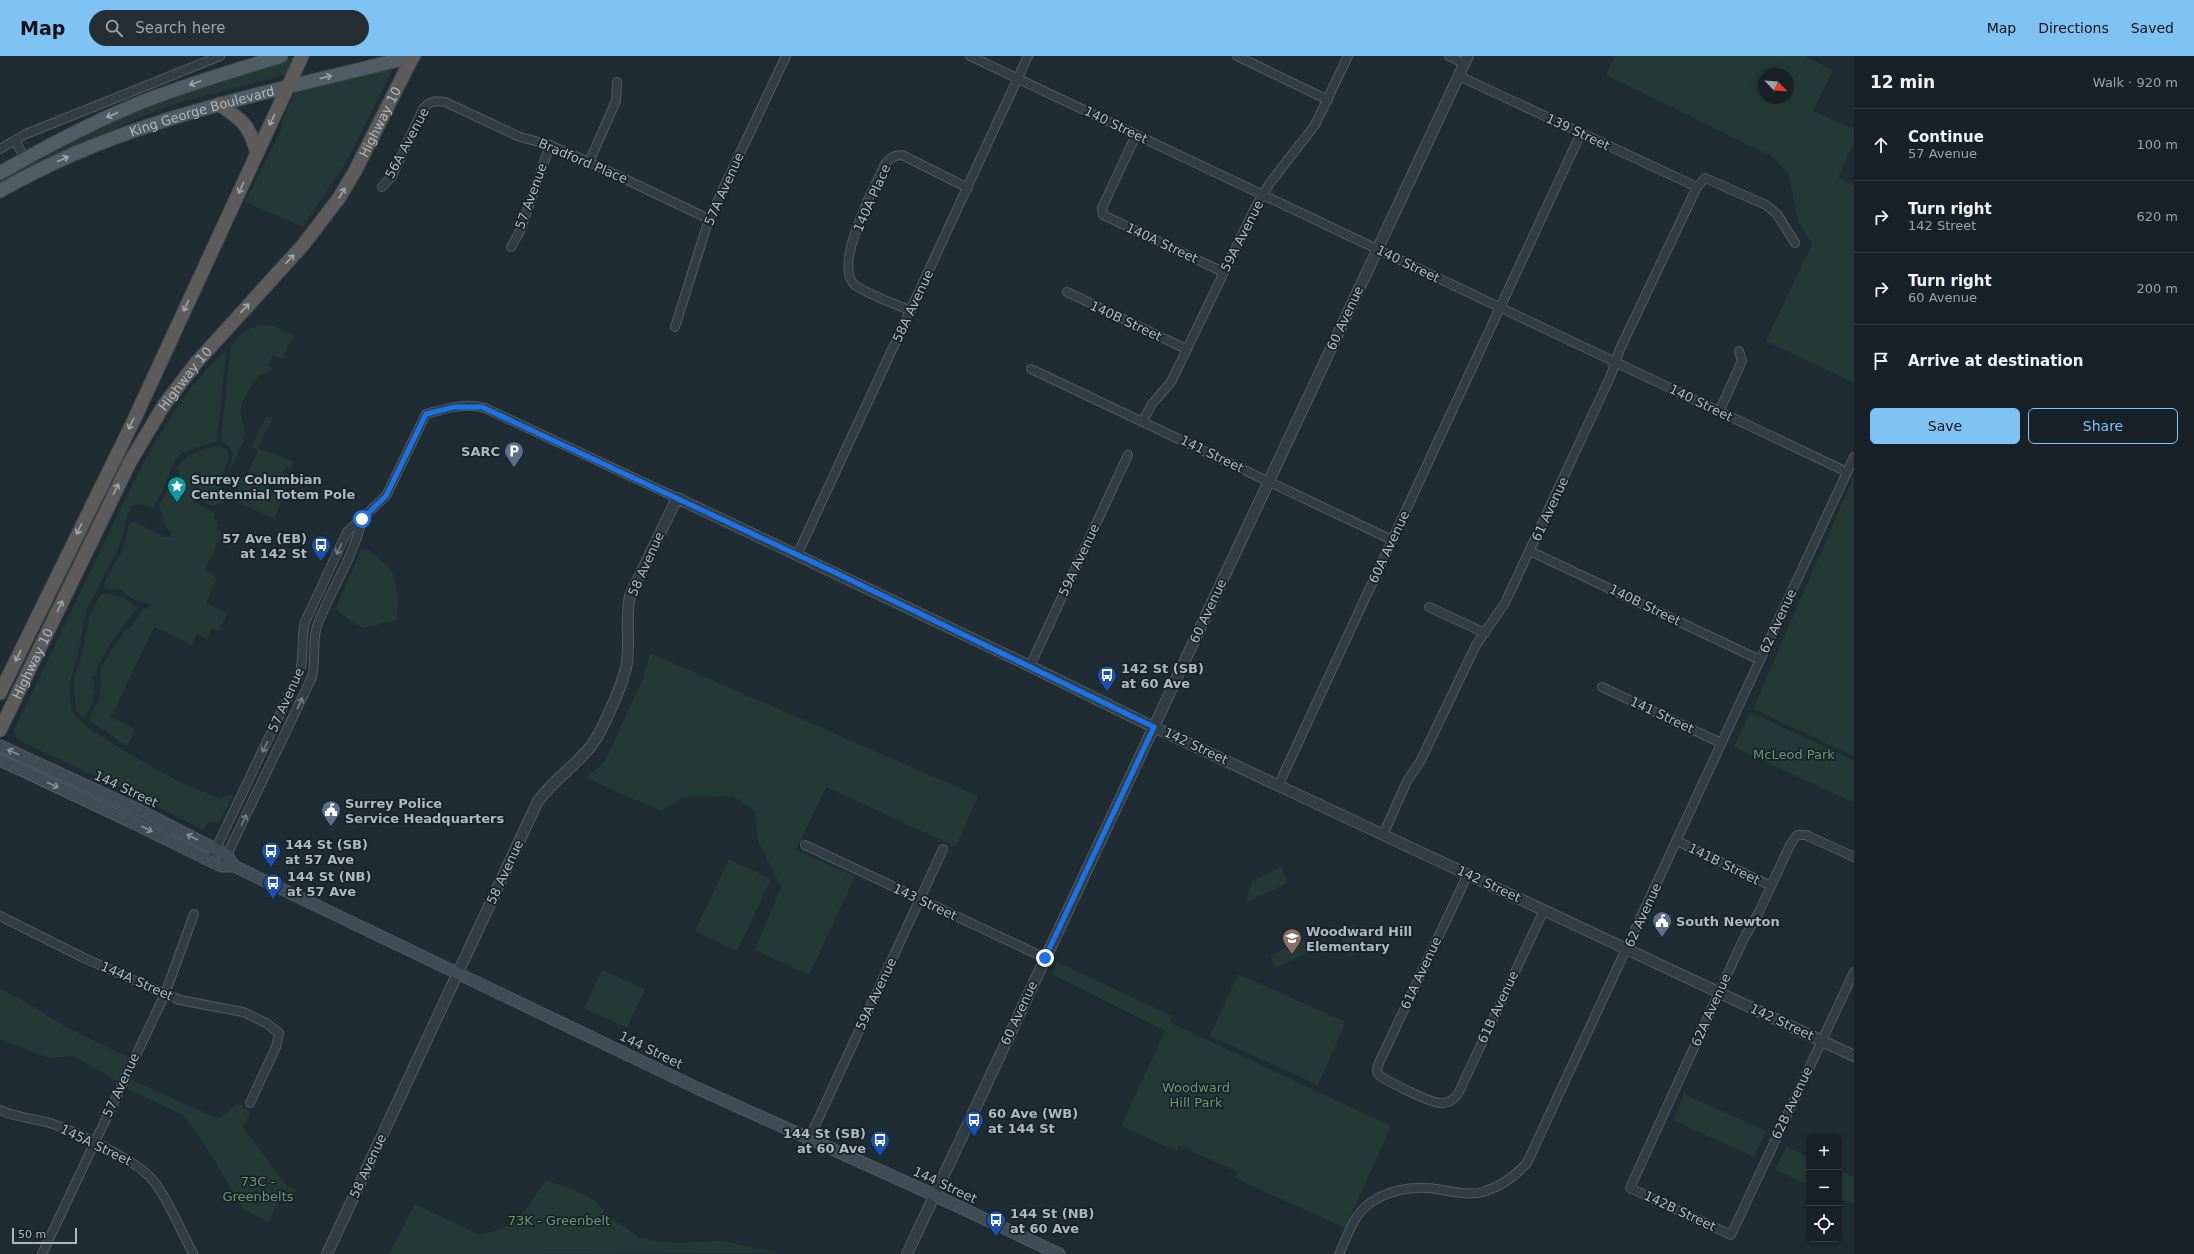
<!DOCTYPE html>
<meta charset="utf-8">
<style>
body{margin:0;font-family:"DejaVu Sans",sans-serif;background:#242e33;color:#f1f3f6}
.controls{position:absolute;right:12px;bottom:12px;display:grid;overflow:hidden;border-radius:6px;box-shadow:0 2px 6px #0003}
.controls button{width:36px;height:36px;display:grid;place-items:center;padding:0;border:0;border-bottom:1px solid #363e44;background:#172127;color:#f1f3f6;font:20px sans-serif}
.compass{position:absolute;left:1758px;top:12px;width:36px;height:36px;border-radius:50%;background:#172127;box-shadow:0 2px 6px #0003;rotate:115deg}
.scale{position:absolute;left:12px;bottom:10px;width:65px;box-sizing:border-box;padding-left:4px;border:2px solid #acb9c2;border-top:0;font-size:11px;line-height:14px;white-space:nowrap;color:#acb9c2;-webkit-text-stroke:3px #182229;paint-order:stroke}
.stop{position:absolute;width:12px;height:12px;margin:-9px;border:3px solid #1a73e8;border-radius:50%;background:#fff}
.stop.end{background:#1a73e8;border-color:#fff;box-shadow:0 1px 4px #0008}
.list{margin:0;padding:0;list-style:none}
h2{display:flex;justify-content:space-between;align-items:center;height:52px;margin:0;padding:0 16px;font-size:17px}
h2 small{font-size:13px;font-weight:400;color:#9ea3a7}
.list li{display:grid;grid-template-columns:26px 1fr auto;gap:12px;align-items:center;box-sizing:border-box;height:72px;padding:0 16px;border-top:1px solid #363e44}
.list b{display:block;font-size:15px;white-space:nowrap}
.list p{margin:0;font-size:13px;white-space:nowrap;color:#9ea3a7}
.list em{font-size:13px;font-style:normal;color:#9ea3a7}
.actions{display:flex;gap:8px;padding:12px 16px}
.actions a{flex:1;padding:9px 0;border:1px solid #7fc3f4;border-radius:6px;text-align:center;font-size:14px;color:#7fc3f4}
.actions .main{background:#7fc3f4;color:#111}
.icon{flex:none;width:22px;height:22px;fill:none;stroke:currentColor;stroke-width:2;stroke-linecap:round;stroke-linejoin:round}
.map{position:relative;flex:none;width:1854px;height:1198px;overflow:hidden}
header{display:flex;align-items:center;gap:24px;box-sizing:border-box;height:56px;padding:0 20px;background:#7fc3f4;color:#111}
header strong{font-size:19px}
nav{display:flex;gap:22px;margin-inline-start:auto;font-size:14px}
.search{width:280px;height:36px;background:#242e33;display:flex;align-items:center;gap:10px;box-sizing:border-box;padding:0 14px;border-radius:22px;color:#9ea3a7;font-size:15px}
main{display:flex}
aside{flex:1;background:#172127}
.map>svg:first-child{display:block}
.green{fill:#243935;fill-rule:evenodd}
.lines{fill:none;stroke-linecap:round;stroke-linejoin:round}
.minor-casing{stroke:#505b63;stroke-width:10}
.tertiary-casing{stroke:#505b63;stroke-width:12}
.secondary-casing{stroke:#505b63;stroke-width:13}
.primary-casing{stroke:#3c464e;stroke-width:15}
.trunk-casing{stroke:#3d484f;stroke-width:15}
.minor{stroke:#323d45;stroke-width:8}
.tertiary{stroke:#323d45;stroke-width:10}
.secondary{stroke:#404d57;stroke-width:11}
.primary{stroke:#505d65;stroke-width:13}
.trunk{stroke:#5d5c5a;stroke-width:13}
.oneway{stroke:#9aa7af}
.oneway2{stroke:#9ca6ad}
.oneway3{stroke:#75818a}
.oneway4{stroke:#86939d}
.route{stroke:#1a73e8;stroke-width:5}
.labels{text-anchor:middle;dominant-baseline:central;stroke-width:3.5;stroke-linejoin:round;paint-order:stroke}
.street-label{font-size:13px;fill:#acb9c2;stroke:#182229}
.poi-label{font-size:13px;font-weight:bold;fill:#acb9c2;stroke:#182229;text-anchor:start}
.park-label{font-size:13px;fill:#6d966f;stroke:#182229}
</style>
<header>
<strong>Map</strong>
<div class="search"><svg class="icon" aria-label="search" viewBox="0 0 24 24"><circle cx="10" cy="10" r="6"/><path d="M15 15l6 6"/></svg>Search here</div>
<nav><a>Map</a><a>Directions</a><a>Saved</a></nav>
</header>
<main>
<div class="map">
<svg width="1854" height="1198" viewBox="0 0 1854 1198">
<rect width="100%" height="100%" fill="#1f2c34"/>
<g class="green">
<path d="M1615 0H1804L1833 14 1813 55 1854 73V86L1838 122 1854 130V327L1766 285 1812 188 1798 165 1789 119 1773 101 1606 19ZM1764 18H1788V42H1764Z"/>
<path d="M293 2 285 19 167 50 51 101 0 129V124C89 70 192 27 293 2Z"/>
<path d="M392 12 393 13 348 103 303 171 245 146 280 76 282 64 295 37Z"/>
<path d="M259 269 273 270 293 279V281L282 303 273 299 268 310 274 313 259 320 253 326 243 345 240 354 245 377 244 384 229 416 233 397 230 392 222 385 221 380 231 291 243 276Z"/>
<path d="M226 295 217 385 183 396 175 404 165 429 154 451C145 451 138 445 130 451L118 493 86 555 78 599 69 629 72 656 87 671 126 696 176 724 221 743 231 738 233 739 219 767 209 765 203 774 131 737 22 686 17 682 14 674 131 431 147 400H150L149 397C167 365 197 318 226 295Z"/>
<path d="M266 361H273L258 392 294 406 291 412 286 411 284 416 292 420 288 429 274 420 268 433 284 441 274 463 237 446 240 440 234 437 237 431 233 429 237 420 245 423 258 395 251 391Z"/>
<path d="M219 390 227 394 229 402 222 420 213 424 211 427 222 432 221 434 225 439 224 446 213 450 194 441 193 445 214 457V463L217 464 215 467 218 469 217 472 222 477 205 514 215 520 216 525 206 547 228 557 218 575 212 572 207 583 197 578 192 589 154 571 111 661 135 673 128 689H125L89 664 100 641 101 611 123 577C135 570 136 558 150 550L148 547C142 548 125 540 122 534L115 533 112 534 103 531C112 506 127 497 128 469L133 465 165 481H170L171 477 166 470 159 450 175 421 181 419 176 412C188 397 201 393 219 390Z"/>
<path d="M1854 420V700L1753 653Z"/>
<path d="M361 494H369L392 515 398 541 397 564 363 572 335 554Z"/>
<path d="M101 538C116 537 128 543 138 552 127 563 95 607 96 620L93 621V624L97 626H95L93 634H96C94 645 90 654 83 661L76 654 73 624 83 594 89 561Z"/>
<path d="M650 597 978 740 956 791 826 731 796 794 855 821 809 919 755 894 781 831 758 785 755 755 733 740 684 741 661 755 586 722 605 705 644 620Z"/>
<path d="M1750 656 1854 704V747L1734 691Z"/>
<path d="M729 803 771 823 737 895 695 875Z"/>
<path d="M1281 811 1288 827 1248 846 1247 843 1252 825Z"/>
<path d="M1355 868 1367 893 1349 901 1338 876Z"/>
<path d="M1304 883 1310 895 1276 912 1270 900Z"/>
<path d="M1057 906 1172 960 1169 966 1391 1070 1345 1172 1235 1122 1237 1116 1179 1089 1176 1095 1121 1070 1165 975 1052 918Z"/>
<path d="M602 914 645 933 627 972 584 952Z"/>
<path d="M1238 918 1346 966 1318 1029 1210 980Z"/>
<path d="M0 933 29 948 64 970 132 1003 120 1027 74 1000 48 1002 0 983Z"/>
<path d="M127 1022 219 1063 238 1047 250 1057 243 1071 286 1129 296 1134 293 1139 279 1144 269 1166 244 1154 203 1086 183 1059 123 1031Z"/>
<path d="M1684 1038 1766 1075 1754 1101 1673 1064Z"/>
<path d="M1786 1091 1809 1101V1129L1775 1114Z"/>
<path d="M1839 1114 1854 1121V1148L1839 1142Z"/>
<path d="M546 1124 582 1137 596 1145 609 1161 639 1181 655 1185 674 1187 724 1185 776 1197 389 1198 415 1148 478 1178C514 1176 528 1151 546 1124Z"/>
</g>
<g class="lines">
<defs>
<g id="minor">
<path d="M970 0 1847 416"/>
<path d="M1237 0 1328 44"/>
<path d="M1449 0 1465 8"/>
<path d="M1459 20 1697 131"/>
<path d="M1136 79 1102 152 1103 159 1223 216"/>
<path d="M15 84 25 103"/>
<path d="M0 93 26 78 220 0"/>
<path d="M589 106 616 45 617 26"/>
<path d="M382 131 392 120 423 53C430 45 435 44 445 46L520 81 550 89 589 106 709 163"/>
<path d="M511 191 520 175 550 89"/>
<path d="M1067 236 1186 293"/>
<path d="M911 255C896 248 866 238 855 229 832 210 875 130 885 108 890 102 894 99 902 99L968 132"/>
<path d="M675 271 709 163 786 0"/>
<path d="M1031 313 1392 484"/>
<path d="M1719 356 1742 305 1739 295"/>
<path d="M1143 365 1152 348 1171 326 1256 150 1270 127 1315 69 1348 0"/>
<path d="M1530 495 1760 604"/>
<path d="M797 499 1028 0"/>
<path d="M1429 551 1485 577"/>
<path d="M1030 610 1128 399"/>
<path d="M1602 631 1721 687"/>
<path d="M1278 730 1581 77"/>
<path d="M1383 779 1407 725 1420 706 1476 589 1505 547 1611 319 1620 293 1697 131 1705 122 1766 149 1777 158 1795 187"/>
<path d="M1677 785 1771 830"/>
<path d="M805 789 1045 902"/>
<path d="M1854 801 1806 779H1797L1790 789 1759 856 1743 884 1630 1132 1731 1179 1854 916"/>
<path d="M225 803 312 621C316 604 312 585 317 570 331 533 354 501 362 463"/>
<path d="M210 805 300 616C304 600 301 583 305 566L347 476 386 440 426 358C445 353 466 346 485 352L677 442"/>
<path d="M1468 818 1378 1009 1377 1016 1380 1020C1393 1028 1426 1045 1440 1047 1448 1048 1454 1043 1458 1038L1544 854"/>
<path d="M0 860 82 901 165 938 180 944 243 956 266 967 279 977 276 991 250 1047"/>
<path d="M0 1054C17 1062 35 1062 53 1068 78 1077 131 1102 149 1120 166 1137 181 1176 193 1197"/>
<path d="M809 1083 943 793"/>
<path d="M42 1198 165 938 194 858"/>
<path d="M1339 1198C1346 1183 1352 1164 1364 1152 1382 1135 1411 1129 1436 1133 1450 1135 1463 1139 1478 1137 1498 1133 1513 1122 1527 1107L1854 401"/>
</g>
<g id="tertiary">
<path d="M327 1198 537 747C551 725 575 711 591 690 602 676 625 624 627 606 630 584 625 562 630 540L677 442 1030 610 1141 665 1854 1000"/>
<path d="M907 1198 1468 0"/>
</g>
<g id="secondary">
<path d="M0 690 141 755 227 799 234 810"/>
<path d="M0 704 134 767 221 810H234L699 1033 934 1139 1059 1198"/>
</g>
<g id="primary">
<path d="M0 117C47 90 96 64 147 44 191 27 236 14 281 0"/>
<path id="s1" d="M0 135C127 61 274 36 414 0"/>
</g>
<g id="trunk">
<path d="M219 48C244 66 248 67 257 97"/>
<path d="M0 637 133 366 302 0"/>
<path id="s2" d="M0 674 130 406 164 349 196 307 303 189 339 142 355 115 413 0"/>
</g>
</defs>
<use href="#minor" class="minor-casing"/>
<use href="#tertiary" class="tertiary-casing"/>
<use href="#secondary" class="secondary-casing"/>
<use href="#primary" class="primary-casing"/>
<use href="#trunk" class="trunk-casing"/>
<use href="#minor" class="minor"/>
<use href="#tertiary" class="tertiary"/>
<use href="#secondary" class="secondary"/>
<use href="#primary" class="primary"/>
<use href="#trunk" class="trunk"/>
</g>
<defs><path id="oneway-shaft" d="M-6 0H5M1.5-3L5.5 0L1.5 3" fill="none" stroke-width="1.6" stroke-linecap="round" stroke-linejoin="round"/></defs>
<g class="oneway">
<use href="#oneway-shaft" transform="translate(326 21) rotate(-14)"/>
<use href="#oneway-shaft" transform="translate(195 27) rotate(160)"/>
<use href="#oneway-shaft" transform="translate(112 59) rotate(157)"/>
<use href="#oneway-shaft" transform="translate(63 103) rotate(-24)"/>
</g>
<g class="oneway2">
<use href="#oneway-shaft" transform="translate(272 64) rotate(115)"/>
<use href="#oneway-shaft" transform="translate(241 132) rotate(115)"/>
<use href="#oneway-shaft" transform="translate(342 137) rotate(-59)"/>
<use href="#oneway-shaft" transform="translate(290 203) rotate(-47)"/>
<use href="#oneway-shaft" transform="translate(186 250) rotate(115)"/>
<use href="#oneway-shaft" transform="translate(245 252) rotate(-47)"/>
<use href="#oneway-shaft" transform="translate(131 368) rotate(116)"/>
<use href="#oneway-shaft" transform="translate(116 433) rotate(-64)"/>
<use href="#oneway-shaft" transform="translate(79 473) rotate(116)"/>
<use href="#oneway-shaft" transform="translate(60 550) rotate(-64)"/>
<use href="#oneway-shaft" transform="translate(18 600) rotate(116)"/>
</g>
<g class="oneway3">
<use href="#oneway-shaft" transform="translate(339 493) rotate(115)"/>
<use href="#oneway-shaft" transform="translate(300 647) rotate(-65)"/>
<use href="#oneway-shaft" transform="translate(265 691) rotate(115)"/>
<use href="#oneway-shaft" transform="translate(244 764) rotate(-64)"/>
</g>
<g class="oneway4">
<use href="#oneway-shaft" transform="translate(13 696) rotate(-156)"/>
<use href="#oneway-shaft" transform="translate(53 729) rotate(25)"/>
<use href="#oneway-shaft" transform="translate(147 773) rotate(27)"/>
<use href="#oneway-shaft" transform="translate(192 781) rotate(-153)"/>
</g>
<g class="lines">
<path class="route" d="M362 463 386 440 426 358 454 351H482L832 515 1154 671 1045 902"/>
</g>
<defs>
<symbol id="parking-pin" viewBox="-11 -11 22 30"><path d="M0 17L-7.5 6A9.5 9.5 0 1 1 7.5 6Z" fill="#5c6f8a" stroke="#182229"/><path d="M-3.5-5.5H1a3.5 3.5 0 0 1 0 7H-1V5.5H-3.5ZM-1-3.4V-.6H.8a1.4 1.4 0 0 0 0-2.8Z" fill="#fff"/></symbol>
<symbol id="sight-pin" viewBox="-11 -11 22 30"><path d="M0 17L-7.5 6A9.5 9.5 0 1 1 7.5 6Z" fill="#0f9aa8" stroke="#182229"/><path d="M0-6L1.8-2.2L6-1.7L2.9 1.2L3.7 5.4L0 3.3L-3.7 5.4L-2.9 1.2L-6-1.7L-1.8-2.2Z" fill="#fff"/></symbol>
<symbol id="bus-pin" viewBox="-11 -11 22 30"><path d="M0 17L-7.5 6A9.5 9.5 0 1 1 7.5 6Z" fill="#1a4fb4" stroke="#182229"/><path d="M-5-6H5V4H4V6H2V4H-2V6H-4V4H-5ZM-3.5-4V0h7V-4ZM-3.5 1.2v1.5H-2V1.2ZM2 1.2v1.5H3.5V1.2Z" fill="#fff"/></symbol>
<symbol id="civic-pin" viewBox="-11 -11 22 30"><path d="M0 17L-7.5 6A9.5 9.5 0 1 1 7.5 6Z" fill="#5c6f8a" stroke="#182229"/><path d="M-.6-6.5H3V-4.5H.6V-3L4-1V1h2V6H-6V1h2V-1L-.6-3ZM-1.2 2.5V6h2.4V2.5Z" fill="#fff"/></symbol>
<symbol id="school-pin" viewBox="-11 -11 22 30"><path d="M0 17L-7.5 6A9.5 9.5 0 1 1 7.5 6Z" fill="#8d6e63" stroke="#182229"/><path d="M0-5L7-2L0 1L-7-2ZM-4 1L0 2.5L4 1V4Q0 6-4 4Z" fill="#fff"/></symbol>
</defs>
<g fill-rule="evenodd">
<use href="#parking-pin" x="503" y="384" width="22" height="30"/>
<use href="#sight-pin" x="166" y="419" width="22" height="30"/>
<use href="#bus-pin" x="310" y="478" width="22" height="30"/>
<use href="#bus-pin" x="1096" y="608" width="22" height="30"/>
<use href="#civic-pin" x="320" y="743" width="22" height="30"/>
<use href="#bus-pin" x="260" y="784" width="22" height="30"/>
<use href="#bus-pin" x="262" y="816" width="22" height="30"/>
<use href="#civic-pin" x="1651" y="854" width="22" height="30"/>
<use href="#school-pin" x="1281" y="871" width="22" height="30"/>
<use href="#bus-pin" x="963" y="1053" width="22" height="30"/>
<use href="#bus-pin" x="869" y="1073" width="22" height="30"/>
<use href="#bus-pin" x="985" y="1153" width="22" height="30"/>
</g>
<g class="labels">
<g class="street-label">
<text stroke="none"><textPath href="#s1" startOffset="218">King George Boulevard</textPath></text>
<text stroke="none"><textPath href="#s2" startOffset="722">Highway 10</textPath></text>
<text transform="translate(1116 69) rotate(26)">140 Street</text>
<text transform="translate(1578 76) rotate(25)">139 Street</text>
<text transform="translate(407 87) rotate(-62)">56A Avenue</text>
<text transform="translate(583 105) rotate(23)">Bradford Place</text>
<text transform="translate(724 133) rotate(-66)">57A Avenue</text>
<text transform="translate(531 140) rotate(-70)">57 Avenue</text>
<text transform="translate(872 142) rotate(-66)">140A Place</text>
<text transform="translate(1242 180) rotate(-63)">59A Avenue</text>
<text transform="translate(1162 187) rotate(25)">140A Street</text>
<text transform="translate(1408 208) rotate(26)">140 Street</text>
<text transform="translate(913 250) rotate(-65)">58A Avenue</text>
<text transform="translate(1345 262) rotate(-65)">60 Avenue</text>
<text transform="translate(1126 265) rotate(25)">140B Street</text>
<text stroke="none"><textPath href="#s2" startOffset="398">Highway 10</textPath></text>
<text transform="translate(1701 347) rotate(26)">140 Street</text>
<text transform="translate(1212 398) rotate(26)">141 Street</text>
<text transform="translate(1550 453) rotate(-65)">61 Avenue</text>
<text transform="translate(1389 491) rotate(-65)">60A Avenue</text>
<text transform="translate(1079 504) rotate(-65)">59A Avenue</text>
<text transform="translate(646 508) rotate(-66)">58 Avenue</text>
<text transform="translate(1645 549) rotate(26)">140B Street</text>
<text transform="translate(1208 555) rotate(-65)">60 Avenue</text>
<text transform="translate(1778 565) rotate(-65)">62 Avenue</text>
<text stroke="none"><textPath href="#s2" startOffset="74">Highway 10</textPath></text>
<text transform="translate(286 644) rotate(-66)">57 Avenue</text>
<text transform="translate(1662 659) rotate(25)">141 Street</text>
<text transform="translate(1196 690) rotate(25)">142 Street</text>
<text transform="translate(126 733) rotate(25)">144 Street</text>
<text transform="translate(1724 808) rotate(26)">141B Street</text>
<text transform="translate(505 816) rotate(-65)">58 Avenue</text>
<text transform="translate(1489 828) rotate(25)">142 Street</text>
<text transform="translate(925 846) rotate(25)">143 Street</text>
<text transform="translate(1643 859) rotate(-65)">62 Avenue</text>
<text transform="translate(1421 917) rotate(-65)">61A Avenue</text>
<text transform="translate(137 925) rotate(24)">144A Street</text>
<text transform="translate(876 938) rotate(-65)">59A Avenue</text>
<text transform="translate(1498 951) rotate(-65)">61B Avenue</text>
<text transform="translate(1711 954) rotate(-66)">62A Avenue</text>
<text transform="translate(1019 957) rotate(-65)">60 Avenue</text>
<text transform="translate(1782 966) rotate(25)">142 Street</text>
<text transform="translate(651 994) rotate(26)">144 Street</text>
<text transform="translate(121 1029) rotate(-65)">57 Avenue</text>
<text transform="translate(1792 1047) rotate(-65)">62B Avenue</text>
<text transform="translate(96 1089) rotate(26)">145A Street</text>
<text transform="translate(368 1110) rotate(-65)">58 Avenue</text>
<text transform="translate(945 1129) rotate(25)">144 Street</text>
<text transform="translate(1680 1155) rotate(25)">142B Street</text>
</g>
<g class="poi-label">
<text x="500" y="395" text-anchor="end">SARC</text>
<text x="191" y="423">Surrey Columbian<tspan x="191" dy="15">Centennial Totem Pole</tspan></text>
<text x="307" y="482" text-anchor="end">57 Ave (EB)<tspan x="307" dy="15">at 142 St</tspan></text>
<text x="1121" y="612">142 St (SB)<tspan x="1121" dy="15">at 60 Ave</tspan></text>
<text x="345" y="747">Surrey Police<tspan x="345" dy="15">Service Headquarters</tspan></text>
<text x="285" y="788">144 St (SB)<tspan x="285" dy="15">at 57 Ave</tspan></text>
<text x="287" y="820">144 St (NB)<tspan x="287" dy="15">at 57 Ave</tspan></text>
<text x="1676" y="865">South Newton</text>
<text x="1306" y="875">Woodward Hill<tspan x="1306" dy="15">Elementary</tspan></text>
<text x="988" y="1057">60 Ave (WB)<tspan x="988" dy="15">at 144 St</tspan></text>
<text x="866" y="1077" text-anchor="end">144 St (SB)<tspan x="866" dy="15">at 60 Ave</tspan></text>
<text x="1010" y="1157">144 St (NB)<tspan x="1010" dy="15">at 60 Ave</tspan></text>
</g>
<g class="park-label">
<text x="1794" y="698">McLeod Park</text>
<text x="1196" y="1031">Woodward<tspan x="1196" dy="15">Hill Park</tspan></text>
<text x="258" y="1125">73C -<tspan x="258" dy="15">Greenbelts</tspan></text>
<text x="559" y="1164">73K - Greenbelt</text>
</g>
</g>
</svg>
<div class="controls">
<button>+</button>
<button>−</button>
<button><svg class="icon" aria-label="locate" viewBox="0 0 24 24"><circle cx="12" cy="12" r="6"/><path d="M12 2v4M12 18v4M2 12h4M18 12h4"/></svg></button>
</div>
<svg class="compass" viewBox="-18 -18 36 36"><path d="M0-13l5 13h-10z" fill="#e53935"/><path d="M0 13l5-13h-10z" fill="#9ea3a7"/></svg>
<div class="scale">50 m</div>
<div class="stop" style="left:362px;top:463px"></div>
<div class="stop end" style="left:1045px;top:902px"></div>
</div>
<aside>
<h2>12 min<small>Walk · 920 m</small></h2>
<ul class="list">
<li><svg class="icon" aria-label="ahead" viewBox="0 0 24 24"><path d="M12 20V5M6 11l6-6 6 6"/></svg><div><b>Continue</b><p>57 Avenue</p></div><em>100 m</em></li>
<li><svg class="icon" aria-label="right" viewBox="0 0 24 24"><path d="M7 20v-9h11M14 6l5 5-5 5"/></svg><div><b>Turn right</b><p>142 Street</p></div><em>620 m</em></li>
<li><svg class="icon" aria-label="right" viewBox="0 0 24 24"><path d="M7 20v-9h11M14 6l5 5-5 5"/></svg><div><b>Turn right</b><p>60 Avenue</p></div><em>200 m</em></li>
<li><svg class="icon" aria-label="arrive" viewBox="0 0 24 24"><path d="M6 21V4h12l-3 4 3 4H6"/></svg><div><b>Arrive at destination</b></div></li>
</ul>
<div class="actions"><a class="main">Save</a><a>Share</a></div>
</aside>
</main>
